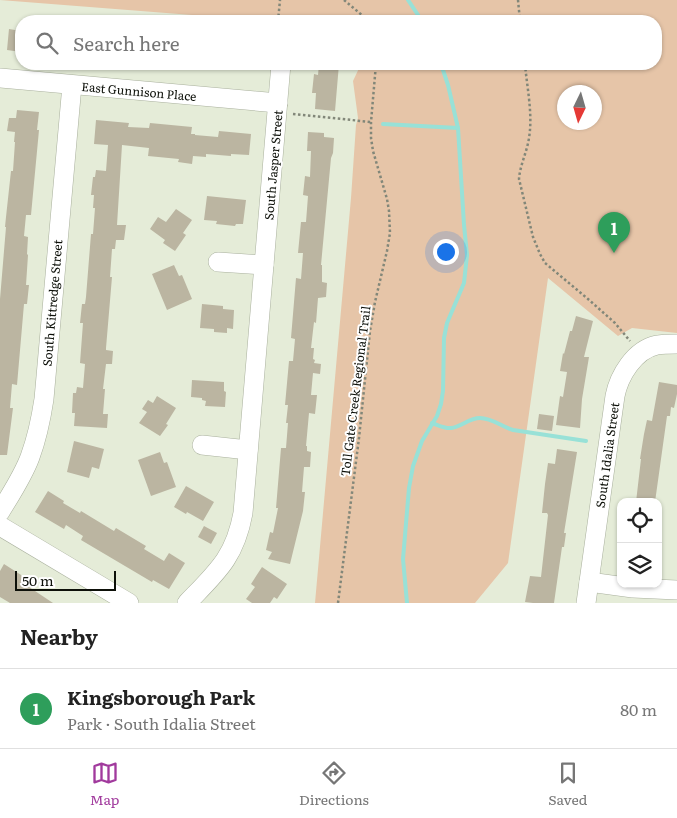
<!DOCTYPE html>
<meta charset="utf-8">
<style>
body{margin:0;font-family:Literata,serif;background:#f6f6f6;color:#222}
.controls{position:absolute;right:15px;bottom:15px;display:grid;overflow:hidden;border-radius:10px;box-shadow:0 1px 4px #0004}
.controls button{width:45px;height:45px;display:grid;place-items:center;padding:0;border:0;border-bottom:1px solid #e0e0e0;background:#fff;color:#222;font:25px sans-serif}
.compass{position:absolute;left:557px;top:85px;width:45px;height:45px;border-radius:50%;background:#fff;box-shadow:0 1px 4px #0004;rotate:185deg}
.scale{position:absolute;left:15px;bottom:12px;width:101px;box-sizing:border-box;padding-left:5px;border:2px solid #0d1009;border-top:0;font-size:14px;line-height:18px;white-space:nowrap;color:#0d1009;-webkit-text-stroke:4px #fff;paint-order:stroke}
.you{position:absolute;left:445px;top:251px;width:18px;height:18px;margin:-12px;border:4px solid #fff;border-radius:50%;background:#1a73e8;box-shadow:0 0 0 8px #1a73e833}
.badge{display:grid;place-items:center;width:32px;height:32px;border-radius:50%;background:#a13a9d;color:#fff;font-size:16px;font-weight:700}
.pin{position:absolute;translate:-50% -41px;filter:drop-shadow(0 1px 2px #0008)}
.pin::after{content:'';position:absolute;top:26px;width:18px;height:15px;background:inherit;clip-path:polygon(0 0,100% 0,50% 100%)}
.list{margin:0;padding:0;list-style:none}
h2{display:flex;justify-content:space-between;align-items:center;height:65px;margin:0;padding:0 20px;font-size:21px}
h2 small{font-size:16px;font-weight:400;color:#767676}
.list li{display:grid;grid-template-columns:32px 1fr auto;gap:15px;align-items:center;box-sizing:border-box;height:80px;padding:0 20px;border-top:1px solid #e0e0e0}
.list b{display:block;font-size:19px;white-space:nowrap}
.list p{margin:0;font-size:16px;white-space:nowrap;color:#767676}
.list em{font-size:16px;font-style:normal;color:#767676}
.icon{flex:none;width:28px;height:28px;fill:none;stroke:currentColor;stroke-width:2;stroke-linecap:round;stroke-linejoin:round}
.map{position:relative;flex:none;width:677px;height:603px;overflow:hidden}
.search{position:absolute;background:#fff;box-shadow:0 1px 4px #0004;left:15px;right:15px;top:15px;height:55px;display:flex;align-items:center;gap:12px;box-sizing:border-box;padding:0 18px;border-radius:20px;color:#767676;font-size:19px}
.sheet{height:145px;background:#fff}
nav{display:flex;justify-content:space-around;align-items:center;box-sizing:border-box;height:70px;border-top:1px solid #e0e0e0;background:#fff;font-size:14px;color:#767676}
nav a{display:grid;justify-items:center;gap:2px}
nav .on{color:#a13a9d}
.map>svg:first-child{display:block}
.green{fill:#e6c5a8;fill-rule:evenodd}
.lines{fill:none;stroke-linecap:round;stroke-linejoin:round}
.stream{stroke:#98e1d7;stroke-width:4}
.building{fill:#bbb5a1}
.minor-casing{stroke:#a9b09d;stroke-width:20}
.path{stroke:#828779;stroke-width:2.5;stroke-dasharray:2.5 2.5;stroke-linecap:butt}
.minor{stroke:#fff;stroke-width:19}
.labels{text-anchor:middle;dominant-baseline:central;stroke-width:4;stroke-linejoin:round;paint-order:stroke}
.street-label{font-size:12px;fill:#0d1009;stroke:#fff}
</style>
<div class="map">
<svg width="677" height="603" viewBox="0 0 677 603">
<rect width="100%" height="100%" fill="#e5ecd8"/>
<path class="green" d="M0 0H677V333L632 328 618 336 548 278 508 563 475 603H315L351 198 356 125 358 118 353 81 361 64H656V21H269ZM594 92V122H564V92Z"/>
<g class="lines">
<g class="stream">
<path d="M408 0 422 21"/>
<path d="M383 124 458 128"/>
<path d="M432 423C438 425 445 429 451 428 461 427 469 418 480 418 492 418 502 427 513 430L586 441"/>
<path d="M407 603 403 559 409 488 413 466 422 441 437 416 441 404 443 391 444 338 447 323 464 283 467 255 464 225 458 128 448 85 441 64"/>
</g>
</g>
<g class="building">
<path d="M9 29 21 31V52L7 50Z"/>
<path d="M319 64H339L335 111 315 109 316 93H312L314 74 318 75Z"/>
<path d="M17 110 39 112 37 130H39L31 215H26L24 236 28 237 27 254 28 255 26 285H29L27 304H24L17 385 12 384 10 408H13L7 455H0V299L6 227H5L6 217 11 171H13L15 142H14L15 132 7 131 9 118H16Z"/>
<path d="M96 120 129 123 128 127 149 128 150 123 192 127 191 134H195V135L218 137 219 131 251 134 249 155 231 154V156L206 154V157L193 156 192 164 178 162 179 159 148 156 149 148 122 145 117 225H126L124 240H116L115 249H112L110 277H112L106 348V350L113 351 112 364H106L103 389H105L103 414H108L107 428 74 426 75 413H72L73 393H76L77 387 83 388 85 364 80 363 83 323H80L82 304H85L86 297 91 234H93L95 208H93L94 195H91L93 177H95L96 170 106 171 108 145 94 144Z"/>
<path d="M308 132 324 133V137L334 138 333 153 331 158 321 265H322V282L327 283 326 297 318 298 316 323 314 322 311 348H314L313 359 315 360 314 363 321 364 320 374 313 373 311 395H317L315 414 309 413 306 446H307V451L311 452 310 467H304L302 492H305L303 511 290 564 268 559 272 552 266 550 270 532 273 533 278 508H276L281 448H286L288 423H286L288 405H285L289 361H293L295 339 291 338 296 278 301 279 303 253H298L301 222H306L308 196 303 195 305 176 310 177 311 151H307Z"/>
<path d="M207 196 246 200 243 224H236L235 226 216 224 217 221 204 220Z"/>
<path d="M176 209 192 220 183 233 186 235 175 251 163 243 165 240 150 229 158 217 166 222Z"/>
<path d="M174 265 179 276 182 275 192 299 167 310 152 274Z"/>
<path d="M202 304 223 306V309L234 310 233 329 227 328V333L214 332V329L200 328Z"/>
<path d="M576 316 593 321 584 357H589L582 399 580 428 556 425 560 396 563 397 567 372 560 371 563 353 564 354 570 331H572Z"/>
<path d="M192 380 224 382V391L226 392 225 407 205 406 206 401 202 400V398L191 397Z"/>
<path d="M659 382 677 385V394L674 408 671 407 670 416H667L655 502H636L641 459H640L644 434 647 420 652 421Z"/>
<path d="M157 396 176 408 166 424 168 425 160 436 139 423 147 412 142 409 148 400 153 403Z"/>
<path d="M539 414 554 416 552 431 537 429Z"/>
<path d="M74 441 104 449 99 469 92 467 89 478 67 472Z"/>
<path d="M557 449 577 452 564 533H566L564 547H562L554 603H533L525 602 530 576 541 577 548 515 547 513H542L545 484 548 463 555 464Z"/>
<path d="M160 452 164 463 167 462 176 487 151 496 138 460Z"/>
<path d="M186 486 214 502 203 521 187 512 186 514 174 507Z"/>
<path d="M48 491 64 501 63 503 80 513 81 511 114 531 116 528 146 546 144 549 164 561 169 553 185 563 169 589 153 580 152 582 81 540 83 536 66 525 64 529 35 512Z"/>
<path d="M204 526 217 533 211 544 198 537Z"/>
<path d="M4 564 32 582 29 587 53 603H10L0 597V571Z"/>
<path d="M262 567 287 584 277 599 274 597 270 603H252L246 599 255 587 251 584Z"/>
</g>
<g class="lines">
<defs>
<g id="minor">
<path d="M0 78 278 103"/>
<path d="M218 262 264 265"/>
<path d="M202 445 248 450"/>
<path d="M0 512C11 494 23 476 30 457 37 438 41 419 44 399L72 85"/>
<path d="M0 526 129 603"/>
<path d="M589 582 633 588 677 590"/>
<path d="M187 603C217 572 235 557 243 513L281 64"/>
<path d="M586 603 615 396C619 376 634 350 657 345 663 344 670 344 677 344"/>
</g>
</defs>
<use href="#minor" class="minor-casing"/>
<g class="path">
<path d="M344 0 369 21"/>
<path d="M518 0 520 21"/>
<path d="M278 21 280 0"/>
<path d="M525 64C527 88 533 114 529 138 527 152 520 165 519 179L533 237 540 254 545 263 588 299 615 323 630 341"/>
<path d="M293 114 371 122"/>
<path d="M338 603 359 438 370 331 375 302 387 251 390 233 389 211 387 199 373 151 371 138V122L376 64"/>
</g>
<use href="#minor" class="minor"/>
</g>
<g class="labels">
<g class="street-label">
<text transform="translate(139 91) rotate(5)">East Gunnison Place</text>
<text transform="translate(273 165) rotate(-85)">South Jasper Street</text>
<text transform="translate(52 303) rotate(-85)">South Kittredge Street</text>
<text transform="translate(355 391) rotate(-83)">Toll Gate Creek Regional Trail</text>
<text transform="translate(607 455) rotate(-82)">South Idalia Street</text>
</g>
</g>
</svg>
<div class="controls">
<button><svg class="icon" aria-label="locate" viewBox="0 0 24 24"><circle cx="12" cy="12" r="6"/><path d="M12 2v4M12 18v4M2 12h4M18 12h4"/></svg></button>
<button><svg class="icon" aria-label="layers" viewBox="0 0 24 24"><path d="M12 4l9 5-9 5-9-5zM3 14l9 5 9-5"/></svg></button>
</div>
<svg class="compass" viewBox="-18 -18 36 36"><path d="M0-13l5 13h-10z" fill="#e53935"/><path d="M0 13l5-13h-10z" fill="#767676"/></svg>
<div class="scale">50 m</div>
<div class="you"></div>
<div class="pin badge" style="left:614px;top:253px;background:#2e9e5b">1</div>
<div class="search"><svg class="icon" aria-label="search" viewBox="0 0 24 24"><circle cx="10" cy="10" r="6"/><path d="M15 15l6 6"/></svg>Search here</div>
</div>
<section class="sheet">
<h2>Nearby<small></small></h2>
<ul class="list">
<li><span class="badge" style="background:#2e9e5b">1</span><div><b>Kingsborough Park</b><p>Park · South Idalia Street</p></div><em>80 m</em></li>
</ul>
</section>
<nav>
<a class="on"><svg class="icon" aria-label="map" viewBox="0 0 24 24"><path d="M3 6l6-2 6 2 6-2v14l-6 2-6-2-6 2zM9 4v14M15 6v14"/></svg>Map</a>
<a><svg class="icon" aria-label="directions" viewBox="0 0 24 24"><path d="M12 3l9 9-9 9-9-9zM9 14v-3h6M13 9l2 2-2 2"/></svg>Directions</a>
<a><svg class="icon" aria-label="saved" viewBox="0 0 24 24"><path d="M7 4h10v16l-5-4-5 4z"/></svg>Saved</a>
</nav>
